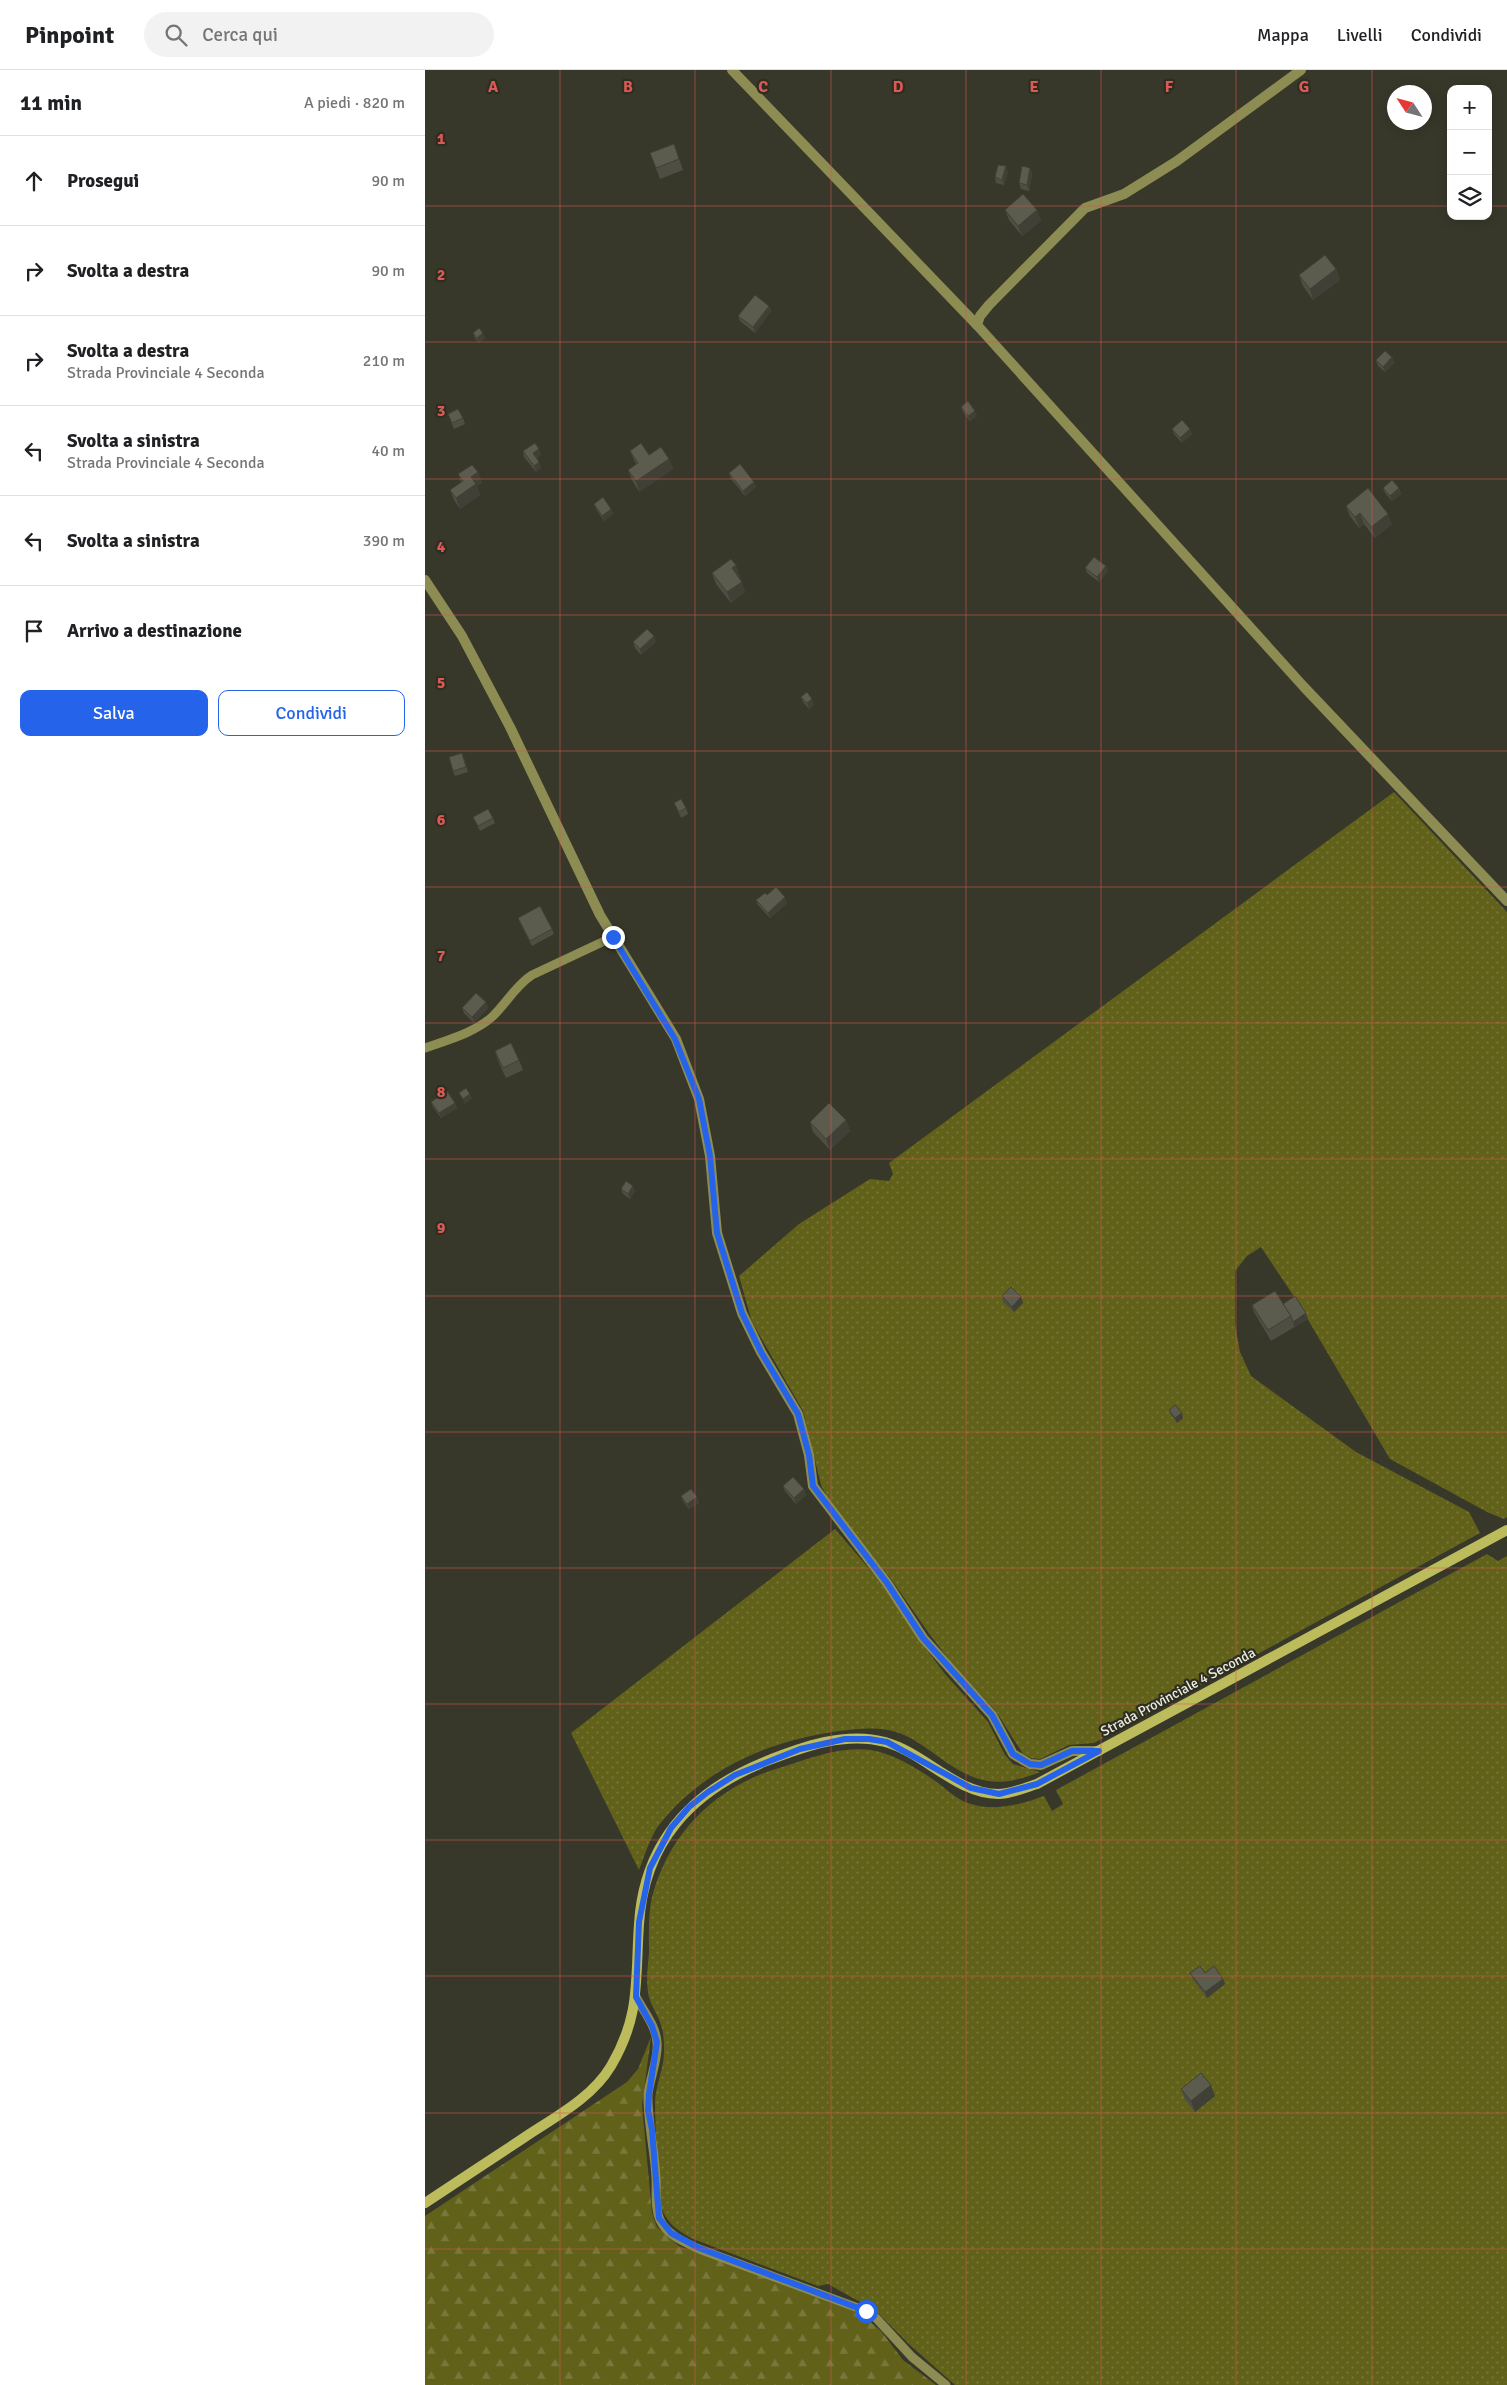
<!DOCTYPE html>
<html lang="it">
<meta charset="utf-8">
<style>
body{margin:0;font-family:Signika,sans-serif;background:#f2f2f2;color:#202124}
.controls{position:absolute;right:15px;top:15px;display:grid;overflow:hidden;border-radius:10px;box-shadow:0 2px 12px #0003}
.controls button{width:45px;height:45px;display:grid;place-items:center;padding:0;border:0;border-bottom:1px solid #e0e0e0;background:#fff;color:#202124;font:25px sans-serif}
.compass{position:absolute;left:962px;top:15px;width:45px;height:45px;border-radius:50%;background:#fff;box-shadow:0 2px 12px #0003;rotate:306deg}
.stop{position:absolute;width:15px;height:15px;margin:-11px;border:4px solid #2563eb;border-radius:50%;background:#fff}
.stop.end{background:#2563eb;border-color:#fff;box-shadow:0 1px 5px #0008}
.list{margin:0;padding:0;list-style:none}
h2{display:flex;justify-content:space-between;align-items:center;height:65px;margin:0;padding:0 20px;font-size:21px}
h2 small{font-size:16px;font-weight:400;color:#757577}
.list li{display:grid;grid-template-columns:32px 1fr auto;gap:15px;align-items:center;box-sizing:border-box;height:90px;padding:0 20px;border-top:1px solid #e0e0e0}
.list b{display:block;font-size:19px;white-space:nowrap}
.list p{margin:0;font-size:16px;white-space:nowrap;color:#757577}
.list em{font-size:16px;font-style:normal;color:#757577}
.actions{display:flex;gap:10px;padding:15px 20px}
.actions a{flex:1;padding:11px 0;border:1px solid #2563eb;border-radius:10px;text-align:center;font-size:18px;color:#2563eb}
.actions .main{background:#2563eb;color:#fff}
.icon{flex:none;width:28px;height:28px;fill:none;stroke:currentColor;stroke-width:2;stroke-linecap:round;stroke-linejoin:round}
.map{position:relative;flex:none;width:1082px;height:2315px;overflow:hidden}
header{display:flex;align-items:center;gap:30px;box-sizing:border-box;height:70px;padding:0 25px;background:#fff;border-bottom:1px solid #e0e0e0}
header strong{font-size:24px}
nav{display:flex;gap:28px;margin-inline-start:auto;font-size:18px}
.search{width:350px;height:45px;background:#f2f2f2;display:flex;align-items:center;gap:12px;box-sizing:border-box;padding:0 18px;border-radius:28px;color:#757577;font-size:19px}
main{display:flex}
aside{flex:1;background:#fff}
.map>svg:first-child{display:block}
.grass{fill:url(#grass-dots)}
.forest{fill:url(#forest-firs)}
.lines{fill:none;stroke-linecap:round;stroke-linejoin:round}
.lane{stroke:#8c8c53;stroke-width:9}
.street{stroke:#8c8c53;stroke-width:10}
.secondary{stroke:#bcbc5d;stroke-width:10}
.wall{fill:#4e4f42}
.shaded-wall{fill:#404036}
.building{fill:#5b5c4d;stroke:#404036}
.route{stroke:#2563eb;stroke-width:6}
.grid{fill:none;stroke:#db5956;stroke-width:1;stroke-opacity:0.55}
.labels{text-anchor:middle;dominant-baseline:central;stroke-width:4.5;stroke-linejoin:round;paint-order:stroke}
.street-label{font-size:14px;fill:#ebebe2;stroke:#2e2e20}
.grid-label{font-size:16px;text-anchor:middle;font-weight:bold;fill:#db5956;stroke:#2e2e20;stroke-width:4.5;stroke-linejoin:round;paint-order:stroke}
</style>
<header>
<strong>Pinpoint</strong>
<div class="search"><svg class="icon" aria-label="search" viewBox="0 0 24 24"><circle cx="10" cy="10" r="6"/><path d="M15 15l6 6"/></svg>Cerca qui</div>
<nav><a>Mappa</a><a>Livelli</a><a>Condividi</a></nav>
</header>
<main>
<aside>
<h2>11 min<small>A piedi · 820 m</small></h2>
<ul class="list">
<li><svg class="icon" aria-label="ahead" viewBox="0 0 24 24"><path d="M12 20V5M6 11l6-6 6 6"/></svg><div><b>Prosegui</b></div><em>90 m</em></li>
<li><svg class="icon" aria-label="right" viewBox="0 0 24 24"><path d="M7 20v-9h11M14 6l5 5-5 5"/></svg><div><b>Svolta a destra</b></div><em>90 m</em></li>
<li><svg class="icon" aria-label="right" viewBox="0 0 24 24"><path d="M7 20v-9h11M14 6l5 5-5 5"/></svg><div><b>Svolta a destra</b><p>Strada Provinciale 4 Seconda</p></div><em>210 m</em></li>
<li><svg class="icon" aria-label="left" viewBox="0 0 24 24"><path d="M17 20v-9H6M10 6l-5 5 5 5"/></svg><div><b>Svolta a sinistra</b><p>Strada Provinciale 4 Seconda</p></div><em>40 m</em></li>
<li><svg class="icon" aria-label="left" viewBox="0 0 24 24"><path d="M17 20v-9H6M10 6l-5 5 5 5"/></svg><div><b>Svolta a sinistra</b></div><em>390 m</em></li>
<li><svg class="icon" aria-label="arrive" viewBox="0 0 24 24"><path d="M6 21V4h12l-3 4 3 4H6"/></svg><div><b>Arrivo a destinazione</b></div></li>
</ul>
<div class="actions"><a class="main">Salva</a><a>Condividi</a></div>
</aside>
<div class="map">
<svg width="1082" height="2315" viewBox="0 0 1082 2315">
<defs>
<pattern id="grass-dots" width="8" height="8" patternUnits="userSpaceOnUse" patternTransform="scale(1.25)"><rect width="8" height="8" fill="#61611a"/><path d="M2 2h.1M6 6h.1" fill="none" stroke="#78783b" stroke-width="1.8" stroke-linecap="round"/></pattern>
<pattern id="forest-firs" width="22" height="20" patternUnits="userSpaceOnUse" patternTransform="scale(1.25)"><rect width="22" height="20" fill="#61611a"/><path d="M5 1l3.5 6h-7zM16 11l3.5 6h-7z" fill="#78783b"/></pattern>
</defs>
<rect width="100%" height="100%" fill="#38382a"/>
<g class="grass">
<path d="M969 722 1082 842V1447L1079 1449 1062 1442 965 1389 872 1231 836 1177 822 1186 810 1201V1254L815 1282 826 1306 931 1382 1044 1442 1055 1463 669 1673 644 1675 615 1689 606 1688 598 1684 570 1640 527 1594 503 1562 466 1509 405 1433 396 1415 378 1341 327 1252 314 1206 374 1154 445 1109 464 1111 468 1104 464 1093Z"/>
<path d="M410 1459 459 1516 495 1571 520 1604 563 1652 580 1685 588 1694 615 1702C567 1721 546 1711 507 1682 495 1674 485 1666 471 1662 452 1656 433 1659 414 1661 346 1670 278 1699 234 1755 225 1767 220 1785 214 1800L146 1663Z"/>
<path d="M1062 1484 1073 1491 1082 1486V2315H530L485 2275 451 2241 403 2214 393 2216 268 2169C253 2161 241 2153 236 2136 234 2102 230 2067 230 2033 230 2016 239 1999 239 1982 239 1974 239 1963 236 1955 233 1944 224 1933 223 1922 221 1909 223 1895 224 1883 224 1864 223 1845 227 1827 244 1763 290 1717 354 1698 384 1689 413 1676 446 1680 470 1684 493 1699 513 1713 522 1720 534 1731 546 1734 570 1742 597 1734 619 1726L627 1741 638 1734 631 1720Z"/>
</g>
<path class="forest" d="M226 1967 217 2035 227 2143 232 2157 254 2176 436 2244 456 2261 478 2290 511 2315H0V2146L202 2012 213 1999Z"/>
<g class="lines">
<g class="lane">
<path d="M0 978C22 970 49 963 67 947 81 934 90 916 107 905L188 867"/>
<path d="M211 1927C218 1940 231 1956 232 1972 234 1987 225 2008 223 2024 222 2049 230 2082 231 2108 232 2121 229 2137 235 2150 242 2165 259 2172 274 2179L441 2241 451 2248 487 2287 521 2315"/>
</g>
<g class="street">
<path d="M307 0 552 255 879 617 1082 831"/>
<path d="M552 255 555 246 564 235 660 138 699 124 752 91 876 0"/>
<path d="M0 510 37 566 85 657 175 845 251 969 274 1029 285 1086 292 1163 317 1243 336 1282 373 1344 384 1385 388 1416 462 1513 498 1568 567 1645 588 1684 605 1694 616 1695 647 1681H674"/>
</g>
<path class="secondary" d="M0 2133C33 2111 67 2089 100 2067 130 2047 167 2028 186 1996 216 1945 210 1911 214 1854 219 1772 266 1722 339 1692 377 1677 420 1661 460 1672 500 1683 530 1723 573 1724 586 1724 599 1718 612 1714L1082 1460"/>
</g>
<g class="wall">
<path d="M249 74 258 100 235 109 225 83Z"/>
<path d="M605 98 607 104 604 121 596 119 594 113Z"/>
<path d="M583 102 579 115 571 113 570 107Z"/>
<path d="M580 140H612L616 151 597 166 584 150Z"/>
<path d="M911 199 915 210 888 230 878 216 874 205Z"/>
<path d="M344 236 346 241 330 263 315 251 313 246Z"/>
<path d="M48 263 60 268 54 273 50 268Z"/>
<path d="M967 287 969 293 960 302 953 296 951 290Z"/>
<path d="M536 337 552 346 545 351 538 342Z"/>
<path d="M23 344 38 348 40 354 29 359Z"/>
<path d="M747 359 767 364 757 373 749 364Z"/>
<path d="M98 381 116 384 112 388 116 397 111 402 99 387Z"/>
<path d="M205 381 244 389 248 399 214 422 207 410 203 400 211 394Z"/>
<path d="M53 402 57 413 52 416 55 425 35 439 29 430 25 420 36 412 33 404Z"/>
<path d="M304 403 329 412 331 417 320 426 306 409Z"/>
<path d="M958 418H974L976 424 967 431 960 423Z"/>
<path d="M169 434 186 439 188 444 179 451 171 439Z"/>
<path d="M921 436 967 454 950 468 939 454 934 458 925 446Z"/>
<path d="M660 498 683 501 674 512 662 503Z"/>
<path d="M287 503 315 506 313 507 320 522 306 533 291 514Z"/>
<path d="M208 572H231L216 585 210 578Z"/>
<path d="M376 627 389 634 384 639 378 632Z"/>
<path d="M39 688 43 702 30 706 28 701Z"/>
<path d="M249 733 261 738 263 744 256 748Z"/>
<path d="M48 747 68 748 70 753 55 761Z"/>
<path d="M342 825 362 833 345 848 333 835 331 830Z"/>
<path d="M93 848 127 859 129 864 107 876 95 853Z"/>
<path d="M37 938H63L49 953 39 943Z"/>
<path d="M70 981 94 990 98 1000 81 1008 73 991Z"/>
<path d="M6 1032 30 1033 32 1038 16 1048 8 1037Z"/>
<path d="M421 1050 425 1061 405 1080 388 1062 385 1052Z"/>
<path d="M196 1119 210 1121 205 1129 198 1124Z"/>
<path d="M577 1226 598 1233 589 1242 578 1232Z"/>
<path d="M858 1234 883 1249 846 1271 829 1242 827 1237Z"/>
<path d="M744 1340 758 1348 752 1353 746 1345Z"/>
<path d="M358 1416 379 1419 381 1425 371 1434 360 1421Z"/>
<path d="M256 1426 272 1427 274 1433 264 1439 258 1431Z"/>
<path d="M765 1903H780L798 1909 800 1914 782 1928 767 1908Z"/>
<path d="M756 2019 790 2026 770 2042 760 2030Z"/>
</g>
<g class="shaded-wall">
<path d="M581 96 583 102 579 115 577 110Z"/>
<path d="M605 98 607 104 604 121 602 115Z"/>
<path d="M612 140 616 151 597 166 593 156Z"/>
<path d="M911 199 915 210 888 230 885 219Z"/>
<path d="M344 236 346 241 330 263 328 257Z"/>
<path d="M58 263 60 268 54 273 52 268Z"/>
<path d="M967 287 969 293 960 302 958 297Z"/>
<path d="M550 341 552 346 545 351 543 346Z"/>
<path d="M765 359 767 364 757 373 755 368Z"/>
<path d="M114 379 116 384 110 389 108 383Z"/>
<path d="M244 389 248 399 214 422 211 411Z"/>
<path d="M114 392 116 397 111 402 109 396Z"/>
<path d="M53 402 57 413 52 416 55 425 35 439 31 428 46 407Z"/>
<path d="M329 412 331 417 320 426 318 421Z"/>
<path d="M974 418 976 424 967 431 965 426Z"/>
<path d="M186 439 188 444 179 451 177 446Z"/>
<path d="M935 443 939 454 934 458 930 447Z"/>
<path d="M963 444 967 454 950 468 946 457Z"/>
<path d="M311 495 315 506 311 509 307 498Z"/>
<path d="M681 496 683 501 674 512 672 507Z"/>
<path d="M317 512 320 522 306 533 302 522Z"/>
<path d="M229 566 231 572 216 585 215 579Z"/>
<path d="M387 629 389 634 384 639 382 633Z"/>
<path d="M360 827 362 833 345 848 343 843Z"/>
<path d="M61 932 63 938 49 953 47 947Z"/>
<path d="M45 1024 47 1029 40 1034 38 1029Z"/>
<path d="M30 1033 32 1038 16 1048 14 1043Z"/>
<path d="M421 1050 425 1061 405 1080 401 1069Z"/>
<path d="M208 1116 210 1121 205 1129 203 1124Z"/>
<path d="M596 1227 598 1233 589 1242 587 1237Z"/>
<path d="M881 1243 883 1249 869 1257 868 1252Z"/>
<path d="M757 1343 758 1348 752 1353 750 1348Z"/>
<path d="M379 1419 381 1425 371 1434 369 1428Z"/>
<path d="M272 1427 274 1433 264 1439 262 1434Z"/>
<path d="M798 1909 800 1914 782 1928 780 1922Z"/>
<path d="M786 2015 790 2026 770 2042 766 2031Z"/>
</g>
<g class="building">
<path d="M249 74 254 89 231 98 225 83Z"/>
<path d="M573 95 581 96 577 110 570 107Z"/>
<path d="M597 96 605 98 602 115 594 113Z"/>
<path d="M598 124 612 140 593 156 580 140Z"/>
<path d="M900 185 911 199 885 219 874 205Z"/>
<path d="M330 225 344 236 328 257 313 246Z"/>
<path d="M54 258 58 263 52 268 48 263Z"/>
<path d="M960 281 967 287 958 297 951 290Z"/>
<path d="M543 331 550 341 543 346 536 337Z"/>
<path d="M33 339 38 348 27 353 23 344Z"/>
<path d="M757 350 765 359 755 368 747 359Z"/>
<path d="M110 373 114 379 108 383 114 392 109 396 98 381Z"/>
<path d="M216 373 224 385 236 377 244 389 211 411 203 400 213 393 205 381Z"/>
<path d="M315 394 329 412 318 421 304 403Z"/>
<path d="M47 395 53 402 46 407 51 414 31 428 25 420 38 411 33 404Z"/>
<path d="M967 410 974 418 965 426 958 418Z"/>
<path d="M943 418 963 444 946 457 935 443 930 447 921 436Z"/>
<path d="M178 427 186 439 177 446 169 434Z"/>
<path d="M669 487 681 496 672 507 660 498Z"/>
<path d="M306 489 311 495 307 498 317 512 302 522 287 503Z"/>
<path d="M222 559 229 566 215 579 208 572Z"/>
<path d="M382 622 387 629 382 633 376 627Z"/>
<path d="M37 683 41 697 28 701 24 687Z"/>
<path d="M256 729 261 738 254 742 249 733Z"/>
<path d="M63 739 68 748 53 756 48 747Z"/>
<path d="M351 817 360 827 343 843 331 830 340 823 342 825Z"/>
<path d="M115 836 127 859 105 871 93 848Z"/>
<path d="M51 923 61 932 47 947 37 938Z"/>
<path d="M86 973 94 990 78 998 70 981Z"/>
<path d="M41 1018 45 1024 38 1029 34 1023Z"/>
<path d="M22 1021 30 1033 14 1043 6 1032Z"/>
<path d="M404 1033 421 1050 401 1069 385 1052Z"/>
<path d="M201 1111 208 1116 203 1124 196 1119Z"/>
<path d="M586 1217 596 1227 587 1237 577 1226Z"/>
<path d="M850 1221 866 1246 843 1260 827 1235Z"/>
<path d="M870 1226 881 1243 868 1252 866 1246 858 1234Z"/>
<path d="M750 1335 757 1343 750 1348 744 1340Z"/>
<path d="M368 1407 379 1419 369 1428 358 1416Z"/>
<path d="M266 1419 272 1427 262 1434 256 1426Z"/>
<path d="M775 1896 780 1903 789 1896 798 1909 780 1922 765 1903Z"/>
<path d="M776 2003 786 2015 766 2031 756 2019Z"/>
</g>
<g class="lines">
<path class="route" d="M188 867 250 969 274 1029 285 1086 292 1163 317 1243 336 1282 373 1344 384 1385 388 1416 462 1513 498 1568 567 1645 588 1684 605 1694 616 1695 647 1681H674L612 1714 574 1724 546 1718 462 1672 444 1669H420L375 1679 310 1705 283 1722 264 1737 246 1758 225 1798 214 1852 211 1927 227 1956 232 1972 224 2024 223 2040 227 2060 234 2148 246 2163 274 2178 441 2241"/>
</g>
<path class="grid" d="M135 0V2315M270 0V2315M406 0V2315M541 0V2315M676 0V2315M811 0V2315M947 0V2315M0 136H1026M1063 136H1082M0 272H1082M0 409H1082M0 545H1082M0 681H1082M0 817H1082M0 953H1082M0 1089H1082M0 1226H1082M0 1362H1082M0 1498H1082M0 1634H1082M0 1770H1082M0 1906H1082M0 2043H1082M0 2179H1082"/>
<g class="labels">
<g class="street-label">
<text transform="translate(753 1622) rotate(-28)">Strada Provinciale 4 Seconda</text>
</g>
</g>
<g class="grid-label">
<text x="68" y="22">A</text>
<text x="203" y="22">B</text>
<text x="338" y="22">C</text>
<text x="473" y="22">D</text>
<text x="609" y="22">E</text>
<text x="744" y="22">F</text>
<text x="879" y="22">G</text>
<text x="16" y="74">1</text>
<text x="16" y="210">2</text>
<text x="16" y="346">3</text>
<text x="16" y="482">4</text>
<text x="16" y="618">5</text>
<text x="16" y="755">6</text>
<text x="16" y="891">7</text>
<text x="16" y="1027">8</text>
<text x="16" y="1163">9</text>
</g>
</svg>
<div class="controls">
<button>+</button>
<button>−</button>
<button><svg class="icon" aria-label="layers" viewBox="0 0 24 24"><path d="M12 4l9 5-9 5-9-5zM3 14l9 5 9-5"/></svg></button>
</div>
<svg class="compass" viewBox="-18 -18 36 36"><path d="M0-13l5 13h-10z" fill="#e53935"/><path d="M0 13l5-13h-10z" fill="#757577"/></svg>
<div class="stop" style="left:441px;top:2241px"></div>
<div class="stop end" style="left:188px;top:867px"></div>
</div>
</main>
